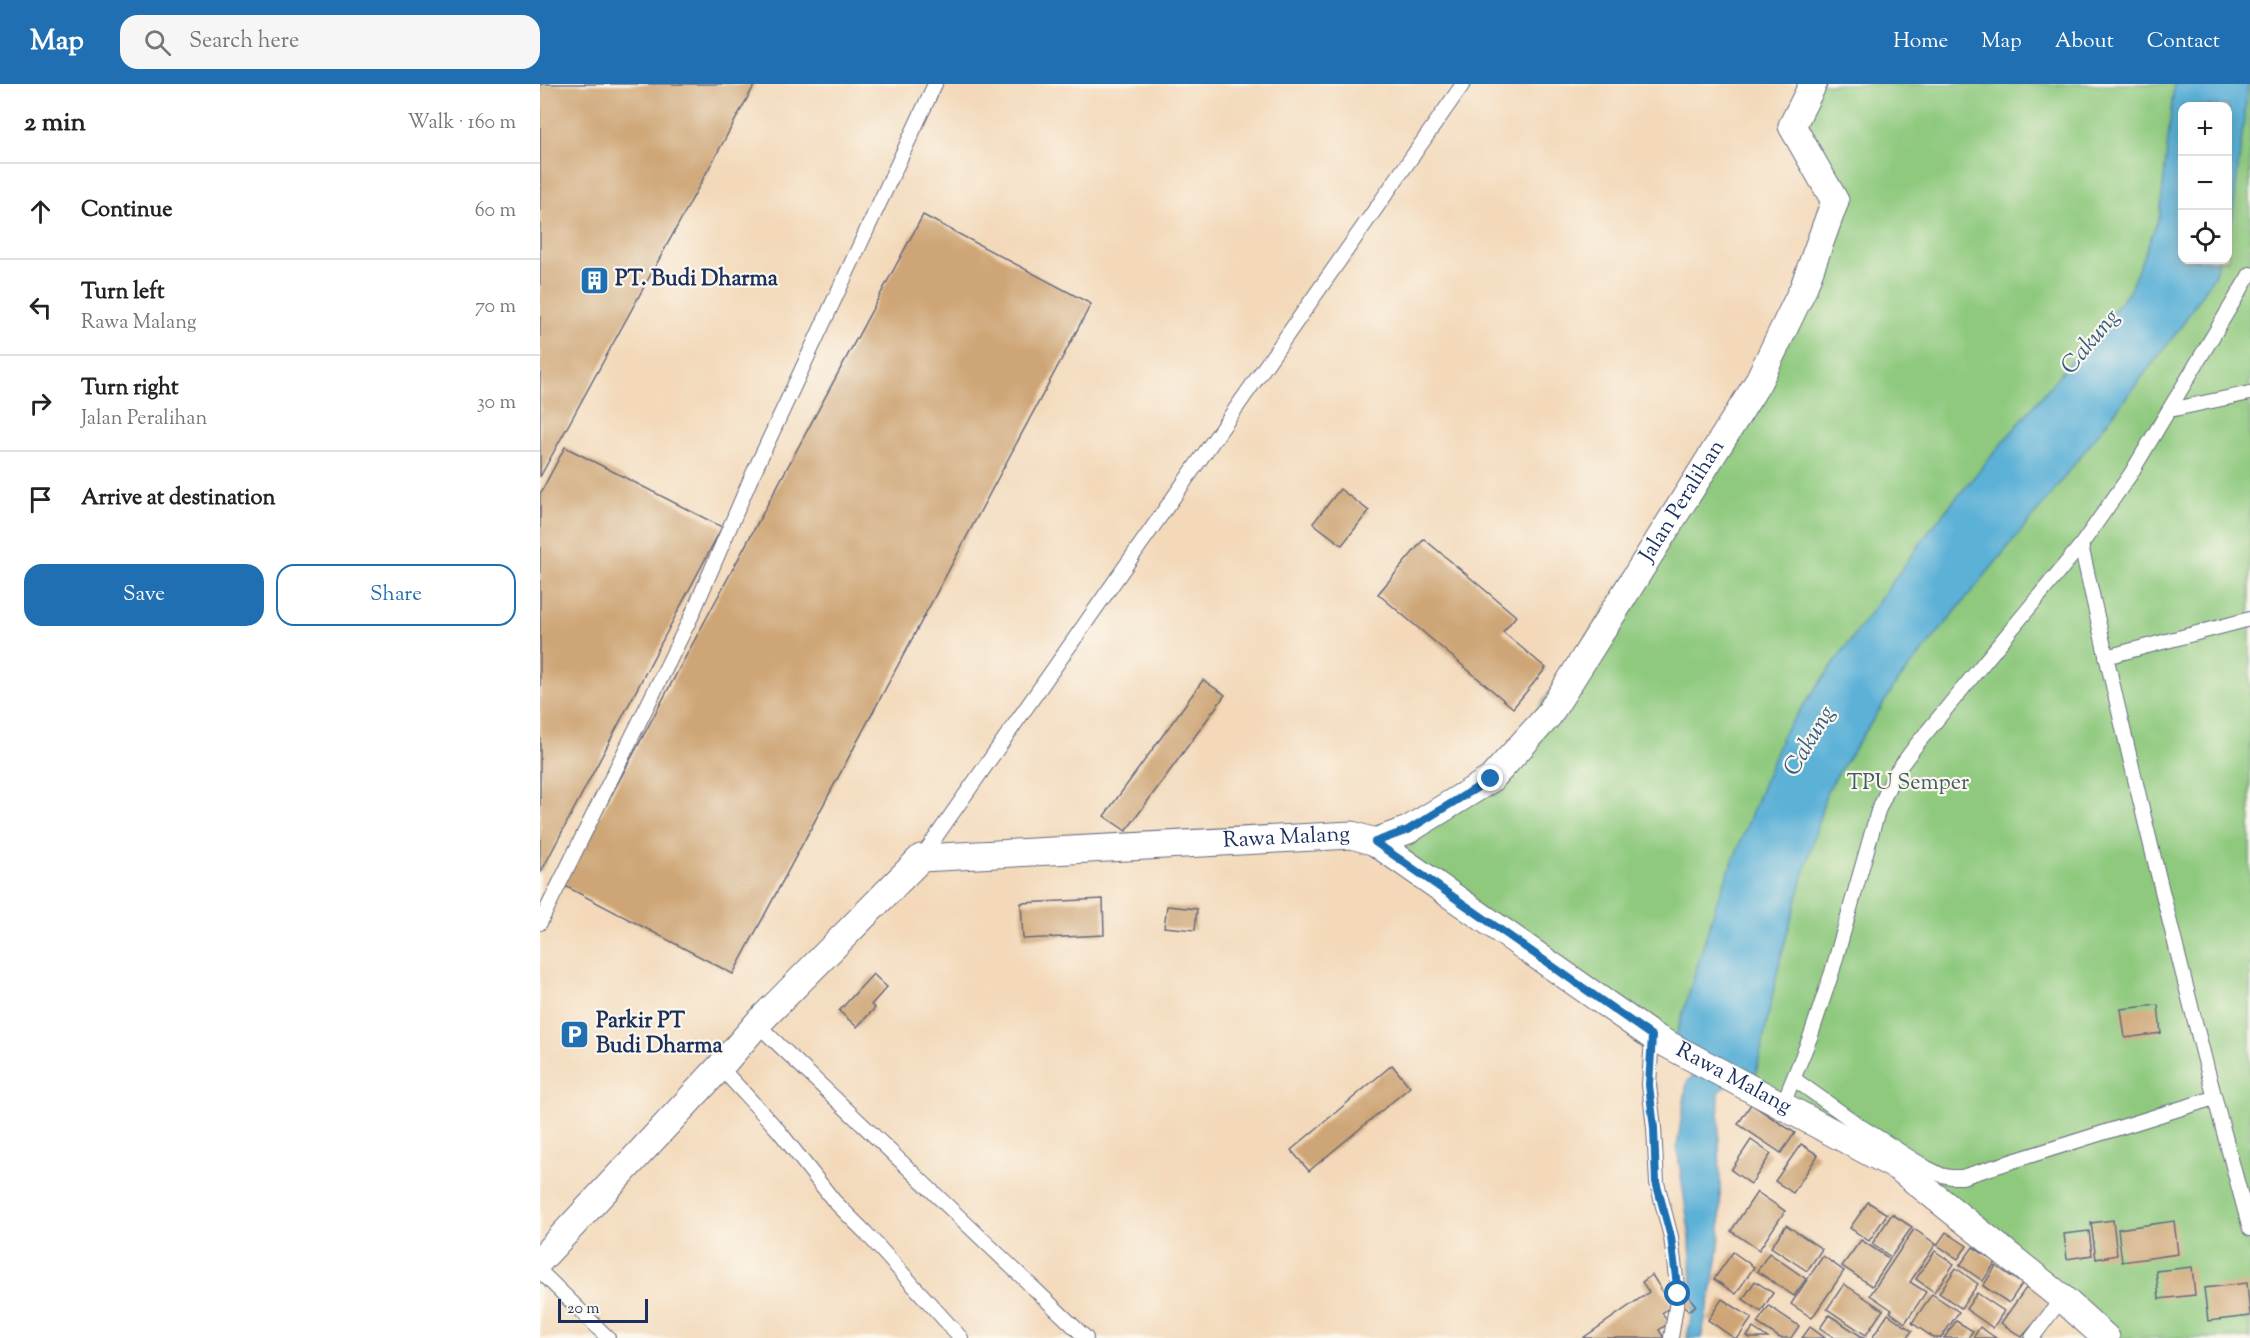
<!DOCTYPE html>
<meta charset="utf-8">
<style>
body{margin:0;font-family:"Sorts Mill Goudy",serif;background:#f6f6f6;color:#222}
.controls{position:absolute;right:18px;top:18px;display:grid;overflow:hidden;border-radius:12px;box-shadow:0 3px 15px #0003}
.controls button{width:54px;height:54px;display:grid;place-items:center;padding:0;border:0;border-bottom:2px solid #e0e0e0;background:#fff;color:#222;font:30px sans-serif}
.scale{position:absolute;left:18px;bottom:15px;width:90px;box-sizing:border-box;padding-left:6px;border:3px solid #1b2f5e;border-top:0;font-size:16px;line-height:21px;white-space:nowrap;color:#1b2f5e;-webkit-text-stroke:4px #fbf7ec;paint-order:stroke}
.stop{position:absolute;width:18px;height:18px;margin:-14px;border:4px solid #1f6fb2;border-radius:50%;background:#fff}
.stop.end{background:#1f6fb2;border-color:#fff;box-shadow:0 2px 6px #0008}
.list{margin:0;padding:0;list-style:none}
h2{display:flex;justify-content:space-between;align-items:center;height:78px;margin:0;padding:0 24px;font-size:26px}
h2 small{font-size:20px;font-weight:400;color:#767676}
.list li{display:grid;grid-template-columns:39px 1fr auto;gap:18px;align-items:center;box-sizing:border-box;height:96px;padding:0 24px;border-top:2px solid #e0e0e0}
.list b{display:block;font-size:22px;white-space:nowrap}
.list p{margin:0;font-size:20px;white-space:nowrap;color:#767676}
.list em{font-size:20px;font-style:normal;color:#767676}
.actions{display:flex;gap:12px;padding:18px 24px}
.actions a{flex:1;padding:14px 0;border:2px solid #1f6fb2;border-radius:18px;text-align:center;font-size:21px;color:#1f6fb2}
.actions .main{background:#1f6fb2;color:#fff}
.icon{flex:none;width:33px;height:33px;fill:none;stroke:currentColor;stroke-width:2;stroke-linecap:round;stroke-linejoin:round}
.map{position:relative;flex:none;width:1710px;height:1254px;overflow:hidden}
header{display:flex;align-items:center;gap:36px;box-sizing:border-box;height:84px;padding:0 30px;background:#1f6fb2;color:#fff}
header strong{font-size:28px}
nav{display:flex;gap:33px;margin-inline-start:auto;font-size:21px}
.search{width:420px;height:54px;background:#f6f6f6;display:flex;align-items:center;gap:15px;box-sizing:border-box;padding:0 21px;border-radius:18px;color:#767676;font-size:22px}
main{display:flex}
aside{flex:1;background:#fff}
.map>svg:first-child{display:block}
.green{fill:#8ec97e;stroke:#547c6e;stroke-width:1.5;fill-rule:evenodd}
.water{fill:#5bb1d7;stroke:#3b709a;stroke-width:1.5}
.building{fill:#cea576}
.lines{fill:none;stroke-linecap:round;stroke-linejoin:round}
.service-casing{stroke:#676a7e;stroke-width:16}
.minor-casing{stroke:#676a7e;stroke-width:29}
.service{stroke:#fff;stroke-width:14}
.minor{stroke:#fff;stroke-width:27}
.route{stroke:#1f6fb2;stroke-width:8}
.labels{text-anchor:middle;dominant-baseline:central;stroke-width:4.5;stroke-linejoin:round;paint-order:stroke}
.poi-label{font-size:22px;font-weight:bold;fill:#1b2f5e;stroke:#fbf7ec;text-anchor:start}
.street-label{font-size:22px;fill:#1b2f5e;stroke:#fbf7ec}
.park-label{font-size:22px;fill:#3e5d68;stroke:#fbf7ec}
.water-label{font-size:24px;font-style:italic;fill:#315c88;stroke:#fbf7ec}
</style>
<header>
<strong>Map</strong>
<div class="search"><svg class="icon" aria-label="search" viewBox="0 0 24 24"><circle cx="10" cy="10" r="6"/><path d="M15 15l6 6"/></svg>Search here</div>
<nav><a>Home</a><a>Map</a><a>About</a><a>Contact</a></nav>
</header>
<main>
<aside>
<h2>2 min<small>Walk · 160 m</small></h2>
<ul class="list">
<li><svg class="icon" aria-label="ahead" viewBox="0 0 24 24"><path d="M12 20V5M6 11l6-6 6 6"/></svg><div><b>Continue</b></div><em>60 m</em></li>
<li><svg class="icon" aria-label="left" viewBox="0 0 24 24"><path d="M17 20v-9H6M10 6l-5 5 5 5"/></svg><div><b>Turn left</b><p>Rawa Malang</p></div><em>70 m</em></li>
<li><svg class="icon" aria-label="right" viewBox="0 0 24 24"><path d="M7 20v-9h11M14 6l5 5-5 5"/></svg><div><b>Turn right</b><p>Jalan Peralihan</p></div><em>30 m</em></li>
<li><svg class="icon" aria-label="arrive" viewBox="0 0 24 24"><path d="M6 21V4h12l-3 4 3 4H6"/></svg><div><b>Arrive at destination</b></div></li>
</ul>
<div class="actions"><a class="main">Save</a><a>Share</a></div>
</aside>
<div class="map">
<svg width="1710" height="1254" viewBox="0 0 1710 1254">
<rect width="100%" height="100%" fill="#fbf7ec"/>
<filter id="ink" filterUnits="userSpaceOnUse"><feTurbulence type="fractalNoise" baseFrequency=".0167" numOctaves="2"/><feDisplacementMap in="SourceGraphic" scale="12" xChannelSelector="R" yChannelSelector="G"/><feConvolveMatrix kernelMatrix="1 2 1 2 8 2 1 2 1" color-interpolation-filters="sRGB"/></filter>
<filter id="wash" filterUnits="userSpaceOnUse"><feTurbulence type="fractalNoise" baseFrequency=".008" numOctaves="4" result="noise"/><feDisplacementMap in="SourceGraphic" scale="24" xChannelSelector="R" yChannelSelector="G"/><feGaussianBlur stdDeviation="1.35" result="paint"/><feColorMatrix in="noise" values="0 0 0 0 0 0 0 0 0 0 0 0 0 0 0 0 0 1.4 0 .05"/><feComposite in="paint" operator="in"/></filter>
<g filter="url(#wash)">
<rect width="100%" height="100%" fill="#f3d9ba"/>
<path class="green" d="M1273 0H1710V1254H1566L1359 1084 1213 1004 835 758 951 695 1217 300 1295 117 1252 42ZM1642 22H1688V176H1642Z"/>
<g class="water">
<path d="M1634 0H1708L1692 136 1688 150V22H1642V176H1679L1675 190 1640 244 1509 413 1356 600 1287 707 1240 876 1213 1004 1133 962 1176 820 1243 650 1392 443 1589 208 1620 131Z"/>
<path d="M1161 984 1192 997 1179 1008C1177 1056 1182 1103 1180 1150 1178 1185 1168 1220 1161 1254H1147L1153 1224 1150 1154 1137 1063 1147 998Z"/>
</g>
<g id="blocks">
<g class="building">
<path d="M0 0H215L0 393Z"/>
<path d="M383 131 551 220 193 890 23 801Z"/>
<path d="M25 363 182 443 0 790V410Z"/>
<path d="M800 405 829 427 802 461 773 439Z"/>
<path d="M884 455 976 532 963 548 1006 584 973 624 838 510Z"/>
<path d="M663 596 685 611 586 747 564 732Z"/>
<path d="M563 815 564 851 483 855 481 819Z"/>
<path d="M627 822 657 825 655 846 624 843Z"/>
<path d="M333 890 347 903 331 921 335 924 317 943 299 927Z"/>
<path d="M1618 921 1621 949 1585 954 1581 925Z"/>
<path d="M852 981 870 1003 769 1087 751 1066Z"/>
<path d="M1211 1020 1255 1049 1241 1069 1198 1040Z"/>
<path d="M1211 1056 1231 1070 1211 1100 1191 1086Z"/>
<path d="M1261 1060 1278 1071 1253 1109 1235 1097Z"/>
<path d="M1217 1108 1245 1127 1219 1166 1191 1147Z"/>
<path d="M1328 1118 1347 1130 1329 1157 1310 1144Z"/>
<path d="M1352 1130 1372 1143 1351 1173 1332 1160Z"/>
<path d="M1573 1136 1577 1171 1556 1175 1551 1139Z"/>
<path d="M1634 1137 1638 1170 1582 1178 1578 1145Z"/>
<path d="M1246 1141 1282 1165 1267 1187 1231 1163Z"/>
<path d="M1374 1145 1396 1160 1370 1198 1386 1208 1365 1239 1350 1228 1352 1226 1330 1211Z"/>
<path d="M1549 1147 1552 1171 1527 1175 1524 1150Z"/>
<path d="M1406 1148 1427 1162 1418 1175 1397 1161Z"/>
<path d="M1321 1156 1350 1175 1332 1202 1302 1182Z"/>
<path d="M1433 1163 1456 1178 1443 1197 1420 1181Z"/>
<path d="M1395 1167 1414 1180 1394 1208 1376 1195Z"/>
<path d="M1193 1168 1214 1183 1196 1210 1174 1195Z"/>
<path d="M1229 1169 1266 1195 1254 1212 1217 1187Z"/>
<path d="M1283 1172 1304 1187 1272 1234 1251 1220Z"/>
<path d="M1456 1182 1482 1200 1469 1219 1443 1202Z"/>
<path d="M1652 1183 1655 1211 1619 1215 1616 1187Z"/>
<path d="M1416 1184 1438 1200 1421 1224 1399 1209Z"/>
<path d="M1112 1191 1132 1222 1122 1229 1129 1239 1119 1246 1124 1254H1043L1109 1208 1102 1198Z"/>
<path d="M1215 1197 1233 1209 1221 1228 1203 1215Z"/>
<path d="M1491 1197 1515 1215 1482 1253 1461 1239Z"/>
<path d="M1707 1199 1710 1232 1668 1237 1664 1204Z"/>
<path d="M1304 1200 1343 1226 1326 1251 1287 1225Z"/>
<path d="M1145 1207 1156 1222 1148 1227 1138 1212Z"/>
<path d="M1437 1209 1464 1227 1453 1244 1426 1225Z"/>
<path d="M1392 1210 1419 1228 1401 1254H1394L1372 1239Z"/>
<path d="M1182 1215 1212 1234 1198 1254H1194L1168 1236Z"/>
<path d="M1229 1222 1259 1242 1251 1254H1240L1217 1239Z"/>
<path d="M1348 1230 1372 1247 1367 1254H1332Z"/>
<path d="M1289 1231 1324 1254H1295L1280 1244Z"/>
<path d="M1416 1237 1433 1247 1428 1254H1404Z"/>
<path d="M1270 1243 1285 1254H1262Z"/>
<path d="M1440 1243 1456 1254H1433Z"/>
<path d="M1213 1244 1228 1254H1210L1207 1252Z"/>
</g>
</g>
</g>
<g filter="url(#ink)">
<use href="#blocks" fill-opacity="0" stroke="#676a7e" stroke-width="1.5"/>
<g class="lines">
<defs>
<g id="service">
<path d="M1630 326 1710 309"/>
<path d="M1541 461C1592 690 1648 919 1710 1145"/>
<path d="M1566 573 1710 535"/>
<path d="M381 774 923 0"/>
<path d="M0 839 151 533 211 394 395 0"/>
<path d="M217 940 546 1254"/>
<path d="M1112 952 1109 1001 1114 1044 1117 1099 1131 1153 1138 1210 1131 1254"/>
<path d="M180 983 239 1047 294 1117 326 1149 421 1254"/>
<path d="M1254 995 1320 1042 1387 1084 1401 1091 1411 1093H1422L1674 1014"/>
<path d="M1243 1020 1271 951 1292 888 1338 727 1354 691 1377 660 1541 461 1590 391 1710 190"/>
<path d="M0 1187 68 1254"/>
<path d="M1492 1254 1522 1214"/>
</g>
<g id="minor">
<path id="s1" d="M835 758 868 746 951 695 1008 632 1217 300 1263 205 1295 117 1252 42 1273 0"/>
<path id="s2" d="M0 1176 180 983 217 940 381 774 812 751 835 758 1112 952 1359 1084 1522 1214 1566 1254"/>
</g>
</defs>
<use href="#service" class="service-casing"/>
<use href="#minor" class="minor-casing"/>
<use href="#service" class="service"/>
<use href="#minor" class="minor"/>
</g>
</g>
<g class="lines" filter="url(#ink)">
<path class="route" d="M951 695 868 746 835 758 1112 952 1109 1001 1114 1044 1116 1098 1131 1153 1138 1210"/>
</g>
<defs>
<symbol id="building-square" viewBox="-11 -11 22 22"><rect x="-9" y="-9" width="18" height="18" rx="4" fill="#1f6fb2" stroke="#fbf7ec"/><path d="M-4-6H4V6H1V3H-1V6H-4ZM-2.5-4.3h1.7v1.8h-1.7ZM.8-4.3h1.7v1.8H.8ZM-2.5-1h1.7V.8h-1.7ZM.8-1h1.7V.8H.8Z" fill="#fff"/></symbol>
<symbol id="parking-square" viewBox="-11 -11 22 22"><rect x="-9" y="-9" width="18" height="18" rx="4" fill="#1f6fb2" stroke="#fbf7ec"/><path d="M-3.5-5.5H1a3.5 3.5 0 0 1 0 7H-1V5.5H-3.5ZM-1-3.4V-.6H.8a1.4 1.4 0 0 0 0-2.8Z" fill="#fff"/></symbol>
</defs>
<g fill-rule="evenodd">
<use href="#building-square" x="38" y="180" width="33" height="33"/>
<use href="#parking-square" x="18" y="934" width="33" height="33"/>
</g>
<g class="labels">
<g class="poi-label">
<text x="75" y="196">PT. Budi Dharma</text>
<text x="56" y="938">Parkir PT<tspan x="56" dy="25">Budi Dharma</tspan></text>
</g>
<g class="street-label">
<text stroke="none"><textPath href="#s1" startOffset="471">Jalan Peralihan</textPath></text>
<text stroke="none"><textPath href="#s2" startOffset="920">Rawa Malang</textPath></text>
<text stroke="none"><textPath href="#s2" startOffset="1440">Rawa Malang</textPath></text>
</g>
<g class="park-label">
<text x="1368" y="700">TPU Semper</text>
</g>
<g class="water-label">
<text transform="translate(1551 258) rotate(-50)">Cakung</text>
<text transform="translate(1270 657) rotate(-59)">Cakung</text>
</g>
</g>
</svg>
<div class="controls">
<button>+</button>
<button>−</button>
<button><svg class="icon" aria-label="locate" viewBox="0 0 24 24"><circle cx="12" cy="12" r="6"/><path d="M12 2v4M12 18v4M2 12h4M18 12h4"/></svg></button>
</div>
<div class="scale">20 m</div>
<div class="stop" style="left:1138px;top:1210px"></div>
<div class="stop end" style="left:951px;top:695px"></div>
</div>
</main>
